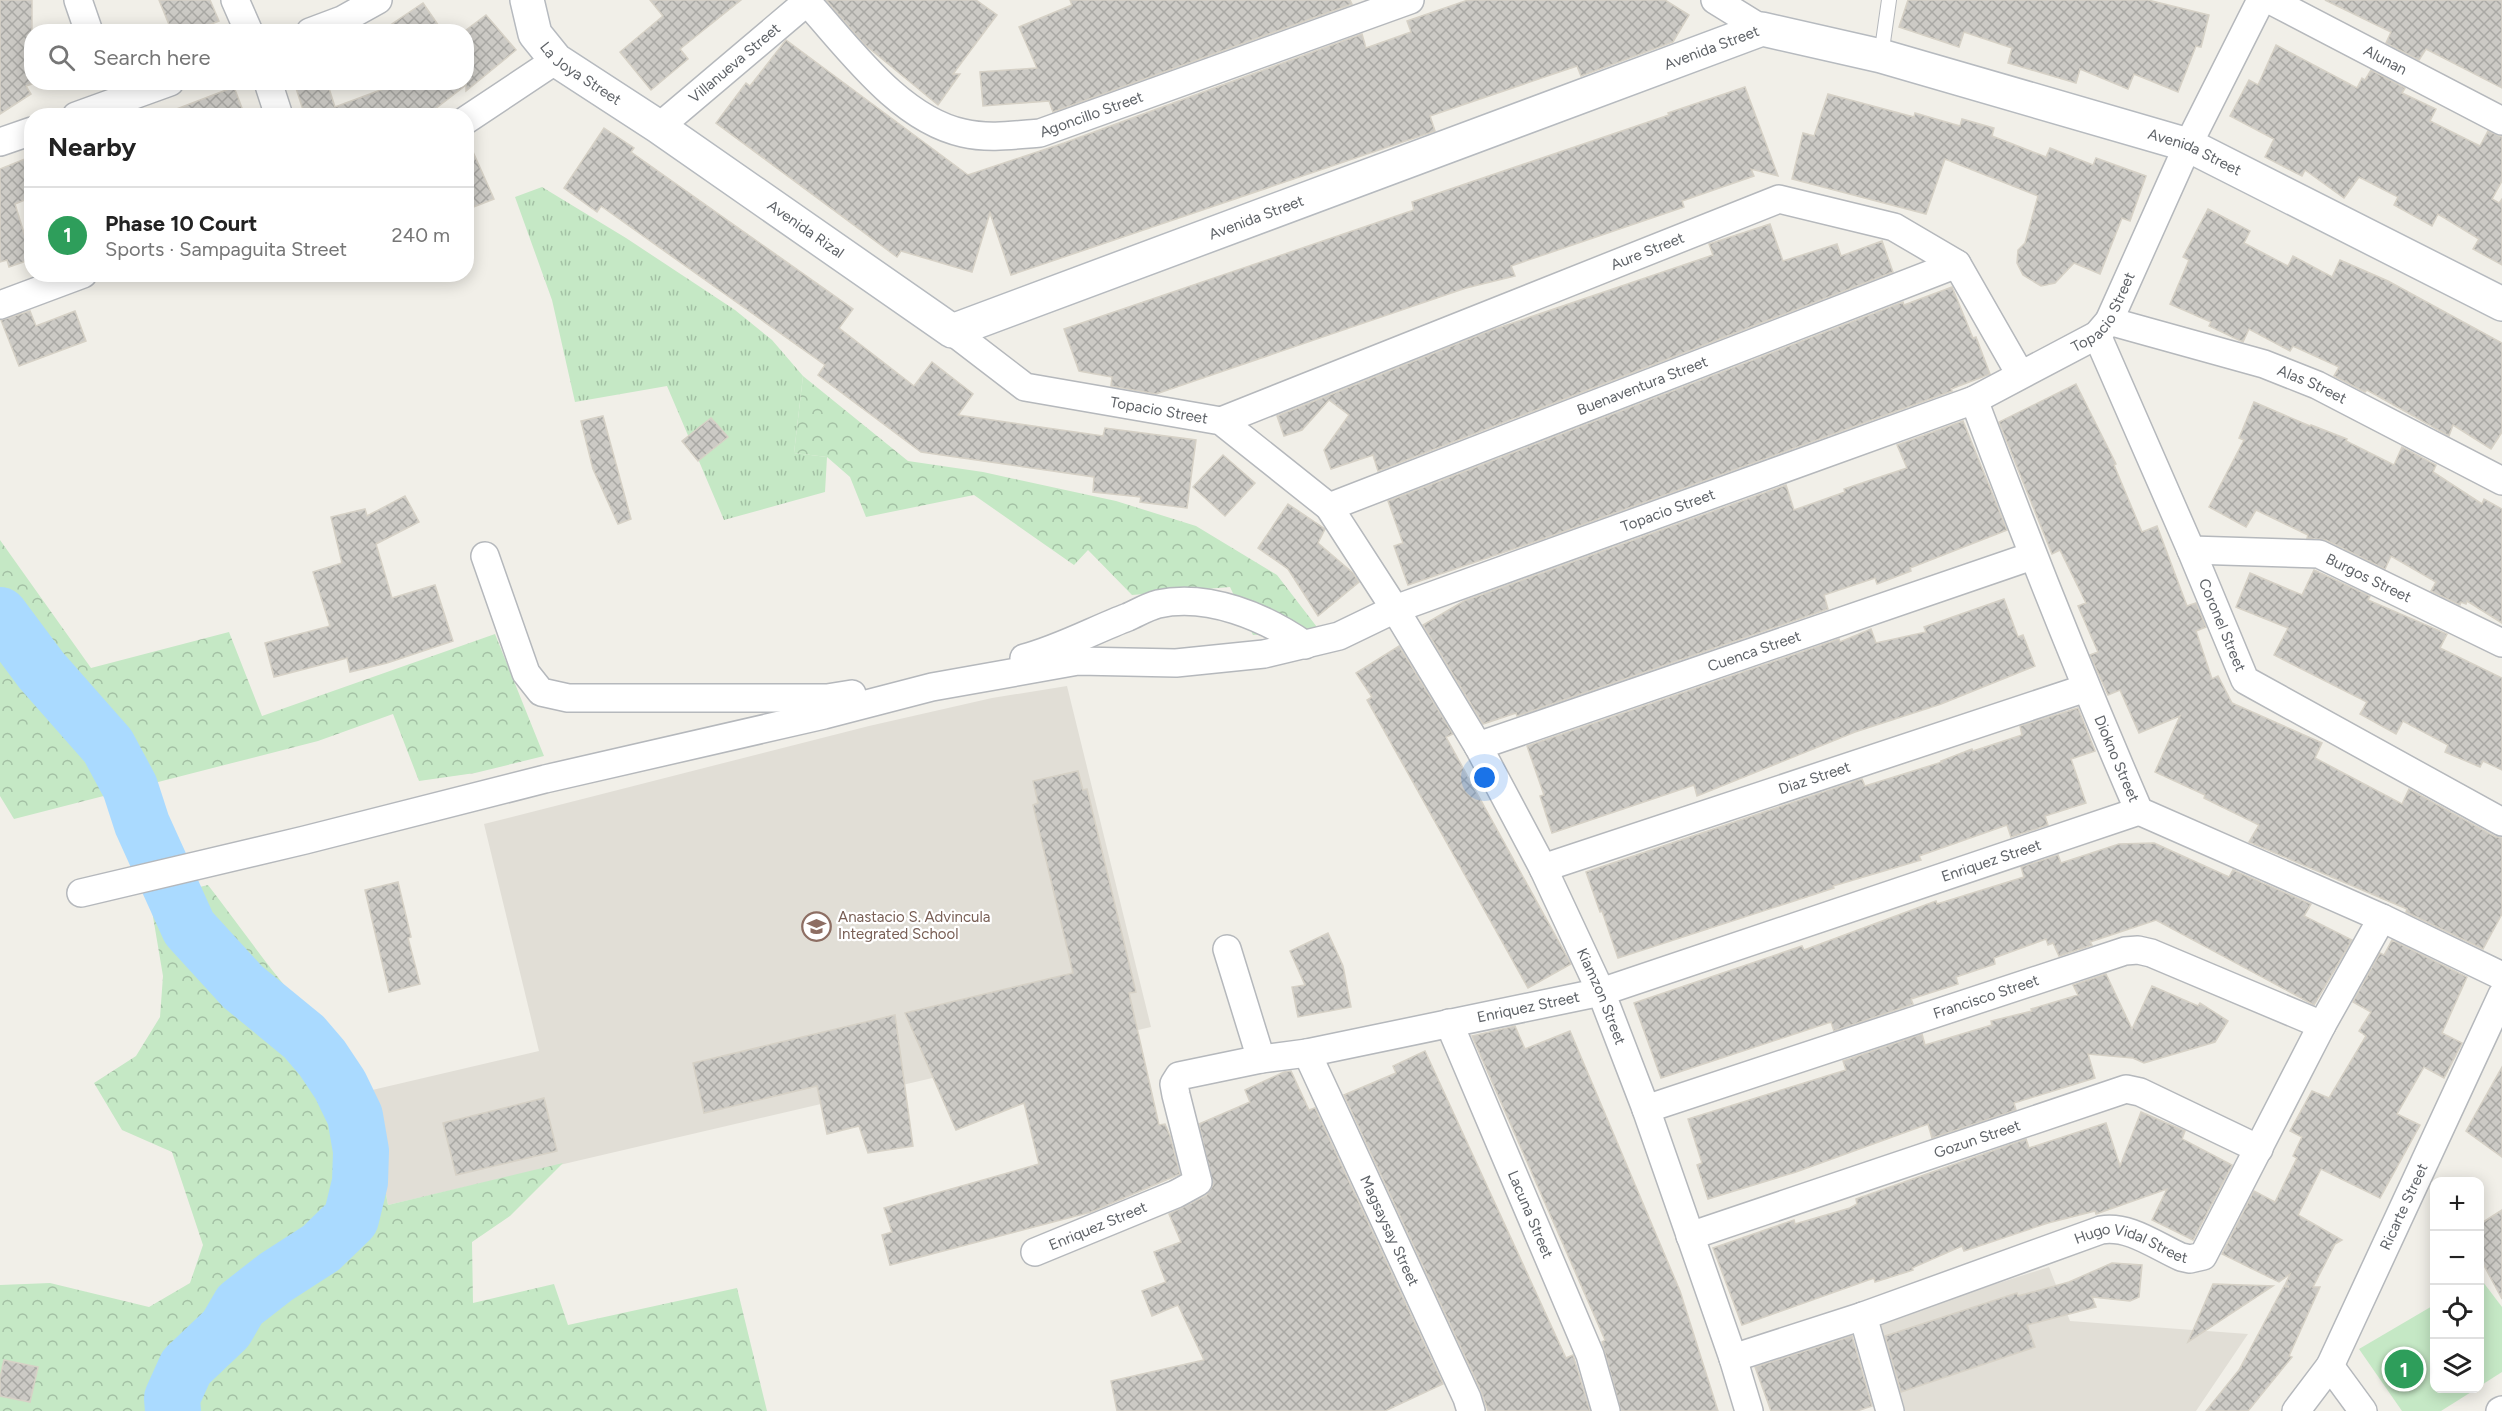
<!DOCTYPE html>
<meta charset="utf-8">
<style>
body{margin:0;font-family:Figtree,sans-serif;background:#f6f6f6;color:#222}
.controls{position:absolute;right:18px;bottom:18px;display:grid;overflow:hidden;border-radius:12px;box-shadow:0 3px 15px #0003}
.controls button{width:54px;height:54px;display:grid;place-items:center;padding:0;border:0;border-bottom:2px solid #e0e0e0;background:#fff;color:#222;font:30px sans-serif}
.you{position:absolute;left:1485px;top:778px;width:21px;height:21px;margin:-15px;border:4px solid #fff;border-radius:50%;background:#1a73e8;box-shadow:0 0 0 9px #1a73e833}
.badge{display:grid;place-items:center;width:39px;height:39px;border-radius:50%;background:#7c3aed;color:#fff;font-size:20px;font-weight:700}
.pin{position:absolute;translate:-50% -50%;border:3px solid #fff;box-shadow:0 2px 6px #0006}
.list{margin:0;padding:0;list-style:none}
h2{display:flex;justify-content:space-between;align-items:center;height:78px;margin:0;padding:0 24px;font-size:26px}
h2 small{font-size:20px;font-weight:400;color:#767676}
.list li{display:grid;grid-template-columns:39px 1fr auto;gap:18px;align-items:center;box-sizing:border-box;height:96px;padding:0 24px;border-top:2px solid #e0e0e0}
.list b{display:block;font-size:22px;white-space:nowrap}
.list p{margin:0;font-size:20px;white-space:nowrap;color:#767676}
.list em{font-size:20px;font-style:normal;color:#767676}
.icon{flex:none;width:33px;height:33px;fill:none;stroke:currentColor;stroke-width:2;stroke-linecap:round;stroke-linejoin:round}
.map{position:relative;flex:none;width:2502px;height:1411px;overflow:hidden}
.search{position:absolute;background:#fff;box-shadow:0 3px 15px #0003;left:24px;top:24px;width:450px;height:66px;display:flex;align-items:center;gap:15px;box-sizing:border-box;padding:0 21px;border-radius:24px;color:#767676;font-size:22px}
.panel{position:absolute;background:#fff;box-shadow:0 3px 15px #0003;left:24px;top:108px;width:450px;height:174px;border-radius:24px}
.map>svg:first-child{display:block}
.education{fill:#e1ded6}
.grass{fill:url(#grass-tufts)}
.forest{fill:url(#forest-crowns)}
.pitch{fill:#c5e8c5}
.lines{fill:none;stroke-linecap:round;stroke-linejoin:round}
.river{stroke:#aadaff;stroke-width:56}
.building{fill:url(#building-cross-hatch);stroke:#d6d1c6;stroke-width:1.5}
.lane-casing{stroke:#b5b8bc;stroke-width:16}
.street-casing{stroke:#b5b8bc;stroke-width:30}
.secondary-casing{stroke:#b6babf;stroke-width:36}
.lane{stroke:#fff;stroke-width:14}
.street{stroke:#fff;stroke-width:27}
.secondary{stroke:#fff;stroke-width:33}
.labels{text-anchor:middle;dominant-baseline:central;stroke-width:4.5;stroke-linejoin:round;paint-order:stroke}
.street-label{font-size:15px;fill:#5f6368;stroke:#fff}
.education-label{font-size:15px;fill:#785e54;stroke:#fff;text-anchor:start}
</style>
<div class="map">
<svg width="2502" height="1411" viewBox="0 0 2502 1411">
<defs>
<pattern id="grass-tufts" width="24" height="20" patternUnits="userSpaceOnUse" patternTransform="scale(1.5)"><rect width="24" height="20" fill="#c5e8c5"/><path d="M3 7l-1-3M5 7V3M7 7l1-3M15 17l-1-3M17 17v-4M19 17l1-3" fill="none" stroke="#a3c0a4"/></pattern>
<pattern id="forest-crowns" width="20" height="18" patternUnits="userSpaceOnUse" patternTransform="scale(1.5)"><rect width="20" height="18" fill="#c5e8c5"/><path d="M2 6a3 3 0 1 1 6 0M12 15a3 3 0 1 1 6 0" fill="none" stroke="#a3c0a4"/></pattern>
<pattern id="building-cross-hatch" width="8" height="8" patternUnits="userSpaceOnUse" patternTransform="scale(1.5)"><rect width="8" height="8" fill="#cccac5"/><path d="M0 0l8 8M0 8l8-8" fill="none" stroke="#a9a8a4"/></pattern>
</defs>
<rect width="100%" height="100%" fill="#f1efe8"/>
<g class="education">
<path d="M1067 686 1151 1027 388 1205 382 1172 380 1132 368 1091 539 1051 484 824 869 726 992 698Z"/>
<path d="M2049 1267 2070 1321 2248 1334 2196 1411H1905L1877 1322Z"/>
</g>
<path class="grass" d="M542 187 626 238 735 310 772 340 803 376 794 453 827 457 825 492 724 520 667 386 575 402 552 300 515 197Z"/>
<g class="forest">
<path d="M803 376 908 461 983 472 1116 501 1196 526 1277 575 1320 631 1253 635 1230 587 1132 595 1088 550 1074 565 974 495 866 517 850 477 827 457 794 453Z"/>
<path d="M0 540 91 668 229 632 262 716 495 634 544 756 475 773 419 781 393 714 318 741 14 819 0 796Z"/>
<path d="M208 885C235 920 261 957 289 991 317 1024 352 1052 368 1092 383 1128 381 1167 388 1205L563 1163 510 1216 472 1242 473 1303 554 1284 568 1325 737 1288 767 1411H0V1285L50 1283 149 1307 190 1283 203 1245 172 1152 122 1130 94 1083 136 1056 160 1017 163 976 150 899Z"/>
</g>
<g class="pitch">
<path d="M2480 1278 2502 1307V1372L2480 1386Z"/>
<path d="M2434 1305V1388L2476 1389 2441 1411H2402L2359 1349Z"/>
</g>
<g class="lines">
<path class="river" d="M0 615 41 670 108 746 130 787 142 824 189 928 243 987 304 1037 322 1058 340 1085 355 1116 361 1151 360 1182 351 1219 321 1248 276 1277 240 1305 226 1329 186 1367 172 1398 173 1411"/>
</g>
<g class="building">
<path d="M0 0H32V84L26 86 31 94 0 114Z"/>
<path d="M159 0H210L219 21 191 32H172Z"/>
<path d="M650 0H741L680 49 688 59 651 90 620 52 663 16Z"/>
<path d="M826 0H976L997 15 953 74H960L938 105 864 44Z"/>
<path d="M1070 0H1350L1352 4 1053 112 1049 101 983 106 980 72 1037 68 1019 27 1072 5Z"/>
<path d="M1468 0H1665L1689 15 1673 42 1581 76 1577 66 1430 116 1435 131 1011 275 990 213 972 272 901 251 897 257 716 123 746 83 750 86 786 40 968 175 1064 143 1362 34 1366 48 1411 32 1407 21Z"/>
<path d="M1908 0H2148L2209 15 2201 47 2196 46 2178 92 2134 74 2128 89 2080 69 2076 83 2008 63 2012 48 1964 32 1959 47 1899 27Z"/>
<path d="M2325 0H2502V88L2426 49 2419 60 2386 43 2391 32Z"/>
<path d="M423 3 443 32H380Z"/>
<path d="M486 15 516 50 466 91V85L426 116H305L294 82H327L335 107 402 82H466V30Z"/>
<path d="M2276 45 2357 88 2362 78 2365 80 2371 70 2405 88 2402 93 2436 109 2430 121 2480 146 2488 131 2502 137V181L2492 199 2499 203 2502 199V265L2473 249 2479 239 2438 214 2432 226 2394 205 2398 197 2359 177 2344 198 2305 170 2302 176 2265 157 2274 139 2230 116 2249 80 2258 85Z"/>
<path d="M234 87 245 116H166V113Z"/>
<path d="M1745 87 1778 176 1751 169 1754 176 1682 201 1684 207 1511 266 1515 276 1466 288 1156 394 1111 386 1112 377 1079 371 1064 329 1414 210 1412 202 1669 115 1668 113Z"/>
<path d="M1828 94 1914 117 1915 113 1960 126 1962 119 1994 128 1992 136 2046 157 2050 148 2093 165 2096 158 2146 176 2130 221 2122 218 2100 274 2074 263 2055 283 2041 286 2023 275 2017 263 2018 250 2025 243 2038 196 1945 159 1926 214 1792 179 1803 133 1814 136Z"/>
<path d="M604 128 634 148 631 152 853 309 839 328 914 386 932 362 973 394 958 415 1103 436 1105 428 1196 440 1187 508 1140 502 1141 497 1093 492 1094 477 921 452 818 375 825 365 601 206 597 212 564 188Z"/>
<path d="M466 136 494 199 466 210Z"/>
<path d="M32 156V197L15 204 32 259 9 267 7 260 0 262V169Z"/>
<path d="M2208 209 2250 231 2244 243 2288 266 2293 256 2332 277 2340 260 2388 281 2502 343V432L2491 449 2453 425 2449 436 2367 390 2365 392 2334 376 2339 367 2293 346 2290 351 2249 329 2243 342 2209 326 2211 322 2170 304 2189 260 2183 257Z"/>
<path d="M1770 224 1783 261 1837 244 1841 256 1882 241 1893 272 1378 471 1373 455 1331 469 1324 450 1349 415 1329 400 1302 430 1284 436 1277 416 1489 331 1713 255 1709 244Z"/>
<path d="M1952 287 1973 338 1976 337 1990 374 1951 389 1952 391 1540 540 1408 585 1394 546 1403 543 1388 501 1903 302 1904 305Z"/>
<path d="M30 311 36 326 75 311 86 341 19 366 1 320Z"/>
<path d="M2076 384 2116 464 2114 465 2142 532 2157 526 2187 606 2196 603 2206 627 2196 631 2212 679 2218 676 2232 703 2322 743 2315 758 2402 804 2409 789 2494 836 2502 838V914L2483 949 2406 912 2407 909 2249 842 2259 825 2204 798 2205 795 2155 772 2180 716 2139 733 2120 690 2108 695 2090 655 2098 652 2078 606 2086 603 2060 550 2052 554 1999 422Z"/>
<path d="M2254 402 2310 426 2311 425 2347 439 2346 441 2394 465 2402 447 2436 465 2433 472 2482 504 2484 499 2502 509V623L2467 601 2466 604 2461 602 2460 605 2431 591 2436 582 2391 556 2385 569 2326 540 2307 538 2308 535 2256 510 2246 527 2209 507 2244 440 2239 438Z"/>
<path d="M603 416 631 519 618 524 593 469 581 421Z"/>
<path d="M711 418 728 437 698 461 682 441Z"/>
<path d="M1963 421 2007 530 1910 568 1911 571 1877 584 1875 578 1824 595 1828 609 1517 716 1516 713 1483 724 1423 625 1464 601 1786 485 1794 510 1845 492 1844 489 1907 468 1897 445Z"/>
<path d="M1223 455 1255 483 1225 516 1193 487Z"/>
<path d="M405 496 419 522 376 544 392 598 435 585 453 641 387 663 350 672 347 658 274 677 265 643 330 626 313 572 342 563 331 517 365 509 367 516Z"/>
<path d="M1288 504 1325 529 1318 543 1353 573 1359 582 1318 616 1288 569 1258 548Z"/>
<path d="M2314 570 2370 596 2368 600 2447 634 2440 648 2502 678V770L2483 761 2480 767 2445 752 2448 745 2403 721 2396 734 2360 714 2367 702 2274 655 2288 628 2236 607 2250 573 2302 595Z"/>
<path d="M2004 599 2018 637 2023 635 2035 666 1941 704 1855 732 1697 796 1694 785 1552 833 1540 796 1544 795 1527 746 1839 639 1840 642 1871 629 1876 643 1926 632 1924 627Z"/>
<path d="M1399 646 1453 734 1446 737 1571 964 1528 988 1367 700 1372 697 1356 673Z"/>
<path d="M2078 708 2095 751 2071 759 2086 803 2045 816 2048 825 2011 837 2007 825 1919 856 1921 860 1833 886 1834 888 1618 958 1602 911 1600 912 1586 872 1862 779 1865 786 1942 762 1941 761 1972 749 1973 751 2022 735 2020 726Z"/>
<path d="M1078 771 1083 790 1087 789 1136 992 1129 993 1159 1125 1165 1124 1170 1136 1180 1174 1091 1212 890 1265 882 1235 892 1232 884 1208 1039 1164 1024 1103 956 1130 905 1013 1073 973 1033 805 1038 803 1033 781Z"/>
<path d="M2154 843 2229 877 2233 870 2311 904 2304 916 2352 940 2314 1005 2156 920 2090 942 2092 945 2059 956 2053 943 2048 945 2046 939 1994 958 1995 964 1956 977 1958 984 1911 999 1913 1004 1834 1031 1831 1022 1661 1078 1634 1003 1802 946 1804 950 1936 901 1937 904 2024 877 2021 867 2058 855 2061 863 2119 844Z"/>
<path d="M398 882 411 937 408 938 420 984 389 992 365 890Z"/>
<path d="M1328 933 1343 966 1351 1007 1298 1017 1292 987 1305 985 1290 951Z"/>
<path d="M2392 940 2467 977 2442 1033 2462 1043 2444 1078 2424 1067 2397 1114 2420 1125 2380 1198 2321 1169 2298 1215 2342 1240 2335 1244 2313 1287H2320L2289 1356 2292 1357 2248 1411H2206L2239 1370 2284 1286 2289 1287 2285 1285 2290 1274 2279 1282 2222 1254 2254 1191 2275 1202 2297 1158 2293 1156 2302 1137 2290 1131 2312 1091 2329 1098 2366 1036 2359 1031 2371 1012 2353 1002 2380 953 2384 955Z"/>
<path d="M2106 974 2132 1029 2152 986 2198 1006 2200 1003 2228 1021 2215 1042 2144 1063 2133 1058 2088 1054 2095 1078 2014 1103 2016 1110 1932 1138 1928 1124 1796 1172 1708 1199 1697 1165 1702 1163 1688 1119 1846 1070 1843 1061 1922 1034 1925 1045 1992 1025 1991 1021 2032 1011 2031 1009 2078 995 2073 985Z"/>
<path d="M895 1015 913 1146 868 1153 859 1126 827 1134 817 1086 704 1113 693 1063Z"/>
<path d="M1515 1026 1525 1049 1570 1031 1680 1291 1718 1411H1621L1602 1342 1605 1340 1472 1036Z"/>
<path d="M1425 1051 1566 1358 1573 1355 1590 1411H1488L1481 1391 1344 1095 1396 1073 1393 1066Z"/>
<path d="M2502 1067V1157L2466 1131Z"/>
<path d="M1291 1071 1309 1110 1315 1108 1443 1384 1385 1411H1117L1111 1381 1204 1360 1178 1305 1152 1316 1142 1291 1166 1282 1154 1252 1181 1242 1169 1214 1206 1196 1213 1185 1199 1124 1250 1102 1245 1090 1284 1072Z"/>
<path d="M544 1098 557 1151 456 1175 443 1123Z"/>
<path d="M2141 1112 2185 1131 2182 1139 2232 1165 2193 1240 2152 1220 2167 1189 2096 1214 2095 1211 2048 1223 1964 1251 1962 1246 1912 1268 1913 1270 1875 1282 1874 1278 1742 1325 1713 1248 1794 1220 1795 1224 1850 1208 1857 1204 1856 1199 2026 1139 2029 1148 2106 1123 2120 1166Z"/>
<path d="M2502 1210V1299L2480 1258V1224Z"/>
<path d="M2112 1263 2142 1265 2139 1297 2130 1301 2092 1297 2096 1307 2027 1325 2035 1347 1901 1392 1885 1336 2017 1293 2018 1296 2069 1282Z"/>
<path d="M2213 1284 2273 1286 2188 1342Z"/>
<path d="M1852 1336 1872 1406 1857 1411H1771L1755 1367Z"/>
<path d="M4 1360 38 1367 30 1402 0 1396V1378Z"/>
</g>
<g class="lines">
<defs>
<path id="lane" d="M1881 56 1889 0"/>
<g id="street">
<path d="M78 0 89 32"/>
<path d="M235 0 249 32"/>
<path d="M1715 0 1762 29"/>
<path id="s1" d="M2270 0 2502 121"/>
<path id="s2" d="M807 2C849 48 899 119 963 133 988 139 1015 135 1040 133L1410 0"/>
<path d="M310 32 342 20 378 0"/>
<path d="M268 82 279 116"/>
<path d="M76 116 170 82"/>
<path d="M466 120 556 60"/>
<path id="s3" d="M659 127 809 0"/>
<path d="M0 142 32 131"/>
<path d="M0 305 83 274"/>
<path id="s4" d="M2109 321 2264 364 2317 385 2502 481"/>
<path id="s5" d="M952 331 1025 387 1221 421 1329 507 1395 609 1478 746 1543 868 1601 992 1646 1109 1733 1358 1749 1411"/>
<path id="s6" d="M2097 335 2191 550 2245 680 2502 822"/>
<path id="s7" d="M1974 400C2026 539 2080 675 2139 811L2382 918 2502 976"/>
<path id="s8" d="M1221 421 1779 199 1894 227 1957 264 2020 374"/>
<path id="s9" d="M1329 507 1957 264"/>
<path id="s10" d="M2191 550 2319 554 2502 643"/>
<path d="M485 556 526 673 541 692 568 698H827L852 694"/>
<path d="M1024 658C1057 650 1096 629 1128 617 1137 613 1147 607 1158 604 1208 593 1265 617 1305 645"/>
<path id="s11" d="M1478 746 2032 556"/>
<path id="s12" d="M1543 868 2086 688"/>
<path id="s13" d="M81 893 305 840 545 779 824 715 932 687 1078 661 1176 663 1264 654 1339 636 1395 609 1974 400 2097 335 2109 321 2188 145 2261 0"/>
<path d="M1227 949 1261 1059"/>
<path id="s14" d="M1449 1023 1590 1355 1606 1411"/>
<path id="s15" d="M1307 1053 1467 1398 1471 1411"/>
<path id="s16" d="M1646 1109 2125 951 2138 950 2151 953 2322 1025"/>
<path id="s17" d="M1690 1236 2126 1089 2140 1092 2259 1149"/>
<path id="s18" d="M1035 1252 1176 1194 1198 1182 1176 1095 1174 1084 1179 1076 1261 1059 1307 1053 1601 992 2139 811"/>
<path d="M1863 1316 1890 1411"/>
<path id="s19" d="M1733 1358 1863 1316 2101 1230C2129 1225 2156 1246 2181 1257L2190 1259 2203 1256 2322 1025 2382 918"/>
<path d="M2330 1366 2363 1411"/>
<path id="s20" d="M2296 1411 2330 1366 2502 995"/>
<path d="M2500 1411 2502 1410"/>
</g>
<g id="secondary">
<path id="s21" d="M527 0 535 34 556 60 659 127 952 331 1762 29 1881 56 2188 145 2502 304"/>
</g>
</defs>
<use href="#lane" class="lane-casing"/>
<use href="#street" class="street-casing"/>
<use href="#secondary" class="secondary-casing"/>
<use href="#lane" class="lane"/>
<use href="#street" class="street"/>
<use href="#secondary" class="secondary"/>
</g>
<defs>
<symbol id="school-ring" viewBox="-11 -11 22 22"><circle r="9.5" fill="#fff" stroke="#8d6e63" stroke-width="1.5"/><path d="M0-5L7-2L0 1L-7-2ZM-4 1L0 2.5L4 1V4Q0 6-4 4Z" fill="#8d6e63"/></symbol>
</defs>
<g fill-rule="evenodd">
<use href="#school-ring" x="800" y="910" width="33" height="33"/>
</g>
<g class="labels">
<g class="street-label">
<text stroke="none"><textPath href="#s21" startOffset="1359">Avenida Street</textPath></text>
<text stroke="none"><textPath href="#s1" startOffset="130">Alunan</textPath></text>
<text stroke="none"><textPath href="#s3" startOffset="99">Villanueva Street</textPath></text>
<text stroke="none"><textPath href="#s21" startOffset="96">La Joya Street</textPath></text>
<text stroke="none"><textPath href="#s2" startOffset="339">Agoncillo Street</textPath></text>
<text stroke="none"><textPath href="#s21" startOffset="1863">Avenida Street</textPath></text>
<text stroke="none"><textPath href="#s21" startOffset="873">Avenida Street</textPath></text>
<text stroke="none"><textPath href="#s21" startOffset="370">Avenida Rizal</textPath></text>
<text stroke="none"><textPath href="#s8" startOffset="459">Aure Street</textPath></text>
<text stroke="none"><textPath href="#s13" startOffset="2126">Topacio Street</textPath></text>
<text stroke="none"><textPath href="#s9" startOffset="336">Buenaventura Street</textPath></text>
<text stroke="none"><textPath href="#s4" startOffset="213">Alas Street</textPath></text>
<text stroke="none"><textPath href="#s5" startOffset="228">Topacio Street</textPath></text>
<text stroke="none"><textPath href="#s13" startOffset="1640">Topacio Street</textPath></text>
<text stroke="none"><textPath href="#s10" startOffset="183">Burgos Street</textPath></text>
<text stroke="none"><textPath href="#s6" startOffset="316">Coronel Street</textPath></text>
<text stroke="none"><textPath href="#s11" startOffset="292">Cuenca Street</textPath></text>
<text stroke="none"><textPath href="#s7" startOffset="386">Diokno Street</textPath></text>
<text stroke="none"><textPath href="#s12" startOffset="286">Diaz Street</textPath></text>
<text stroke="none"><textPath href="#s18" startOffset="1130">Enriquez Street</textPath></text>
<text stroke="none"><textPath href="#s16" startOffset="358">Francisco Street</textPath></text>
<text stroke="none"><textPath href="#s5" startOffset="990">Kiamzon Street</textPath></text>
<text stroke="none"><textPath href="#s18" startOffset="644">Enriquez Street</textPath></text>
<text stroke="none"><textPath href="#s17" startOffset="303">Gozun Street</textPath></text>
<text stroke="none"><textPath href="#s20" startOffset="232">Ricarte Street</textPath></text>
<text stroke="none"><textPath href="#s14" startOffset="208">Lacuna Street</textPath></text>
<text stroke="none"><textPath href="#s18" startOffset="68">Enriquez Street</textPath></text>
<text stroke="none"><textPath href="#s15" startOffset="196">Magsaysay Street</textPath></text>
<text stroke="none"><textPath href="#s19" startOffset="422">Hugo Vidal Street</textPath></text>
</g>
<g class="education-label">
<text x="838" y="917">Anastacio S. Advincula<tspan x="838" dy="17">Integrated School</tspan></text>
</g>
</g>
</svg>
<div class="controls">
<button>+</button>
<button>−</button>
<button><svg class="icon" aria-label="locate" viewBox="0 0 24 24"><circle cx="12" cy="12" r="6"/><path d="M12 2v4M12 18v4M2 12h4M18 12h4"/></svg></button>
<button><svg class="icon" aria-label="layers" viewBox="0 0 24 24"><path d="M12 4l9 5-9 5-9-5zM3 14l9 5 9-5"/></svg></button>
</div>
<div class="you"></div>
<div class="pin badge" style="left:2404px;top:1369px;background:#2e9e5b">1</div>
<div class="search"><svg class="icon" aria-label="search" viewBox="0 0 24 24"><circle cx="10" cy="10" r="6"/><path d="M15 15l6 6"/></svg>Search here</div>
<section class="panel">
<h2>Nearby<small></small></h2>
<ul class="list">
<li><span class="badge" style="background:#2e9e5b">1</span><div><b>Phase 10 Court</b><p>Sports · Sampaguita Street</p></div><em>240 m</em></li>
</ul>
</section>
</div>
